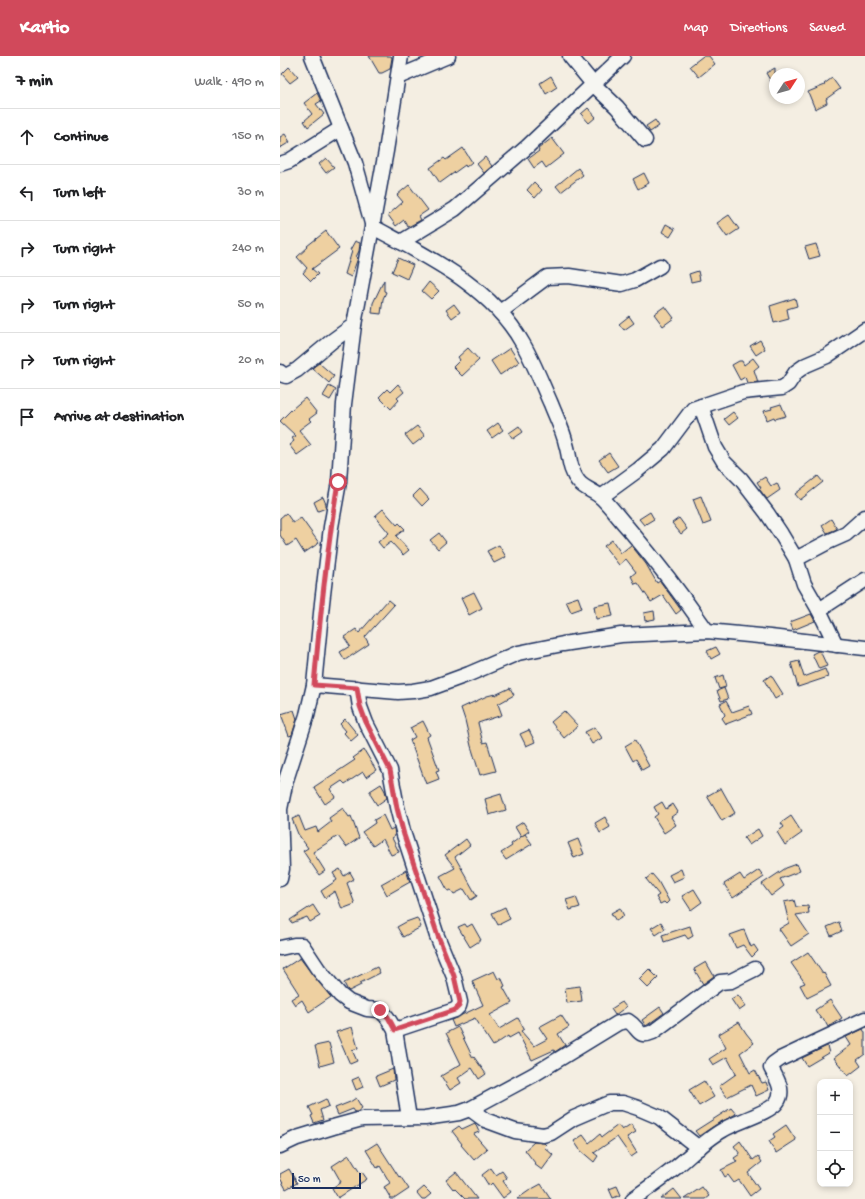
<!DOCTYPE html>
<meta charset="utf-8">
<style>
body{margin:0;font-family:"Gochi Hand",sans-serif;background:#f6f6f6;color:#202124}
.controls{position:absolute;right:12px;bottom:12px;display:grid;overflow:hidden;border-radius:8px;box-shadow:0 2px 6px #0003}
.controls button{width:36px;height:36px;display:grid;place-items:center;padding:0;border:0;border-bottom:1px solid #e0e0e0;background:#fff;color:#202124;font:20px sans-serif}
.compass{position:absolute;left:489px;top:12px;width:36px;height:36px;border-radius:50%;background:#fff;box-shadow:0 2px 6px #0003;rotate:54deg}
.scale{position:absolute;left:12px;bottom:10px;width:69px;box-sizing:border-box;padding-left:4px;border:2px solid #1b2f5e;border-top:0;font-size:11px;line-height:14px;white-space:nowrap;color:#1b2f5e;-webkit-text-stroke:3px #f6f6f2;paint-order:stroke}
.stop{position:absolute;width:12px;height:12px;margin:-9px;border:3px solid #d1495b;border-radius:50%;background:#fff}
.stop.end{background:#d1495b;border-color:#fff;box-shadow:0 1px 4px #0008}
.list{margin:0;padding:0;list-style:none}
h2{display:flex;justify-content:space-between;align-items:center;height:52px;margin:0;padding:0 16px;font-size:17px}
h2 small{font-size:13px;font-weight:400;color:#757577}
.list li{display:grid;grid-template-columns:26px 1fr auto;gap:12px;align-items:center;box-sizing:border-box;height:56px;padding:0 16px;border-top:1px solid #e0e0e0}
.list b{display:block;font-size:15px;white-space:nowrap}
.list em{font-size:13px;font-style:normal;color:#757577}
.icon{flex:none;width:22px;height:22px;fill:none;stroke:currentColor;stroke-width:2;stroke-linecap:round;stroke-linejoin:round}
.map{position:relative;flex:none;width:585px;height:1143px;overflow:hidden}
header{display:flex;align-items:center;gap:24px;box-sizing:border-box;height:56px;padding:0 20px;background:#d1495b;color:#fff}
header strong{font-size:19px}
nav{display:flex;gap:22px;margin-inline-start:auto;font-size:14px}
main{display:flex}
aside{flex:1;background:#fff}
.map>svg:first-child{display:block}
.building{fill:#eed0a1;stroke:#1b2f5e}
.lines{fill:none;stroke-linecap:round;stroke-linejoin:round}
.minor-casing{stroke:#1b2f5e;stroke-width:17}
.minor{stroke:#f6f6f2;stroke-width:14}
.route{stroke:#d1495b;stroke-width:5}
</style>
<header>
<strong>Kartio</strong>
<nav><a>Map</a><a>Directions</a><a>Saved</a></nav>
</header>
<main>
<aside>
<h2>7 min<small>Walk · 490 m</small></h2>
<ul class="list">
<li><svg class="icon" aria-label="ahead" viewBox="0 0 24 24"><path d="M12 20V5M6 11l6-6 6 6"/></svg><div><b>Continue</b></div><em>150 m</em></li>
<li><svg class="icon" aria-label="left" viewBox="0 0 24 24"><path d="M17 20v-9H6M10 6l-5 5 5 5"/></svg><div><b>Turn left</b></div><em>30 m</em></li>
<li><svg class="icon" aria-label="right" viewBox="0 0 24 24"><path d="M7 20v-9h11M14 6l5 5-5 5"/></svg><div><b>Turn right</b></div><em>240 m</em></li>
<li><svg class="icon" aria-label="right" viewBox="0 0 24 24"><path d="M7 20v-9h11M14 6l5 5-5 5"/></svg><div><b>Turn right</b></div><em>50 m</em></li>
<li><svg class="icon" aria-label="right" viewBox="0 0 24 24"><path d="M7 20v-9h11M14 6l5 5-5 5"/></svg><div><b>Turn right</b></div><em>20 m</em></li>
<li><svg class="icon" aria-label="arrive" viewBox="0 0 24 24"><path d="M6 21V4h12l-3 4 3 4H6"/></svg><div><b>Arrive at destination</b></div></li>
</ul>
</aside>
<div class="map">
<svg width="585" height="1143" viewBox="0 0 585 1143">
<rect width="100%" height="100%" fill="#f4eee2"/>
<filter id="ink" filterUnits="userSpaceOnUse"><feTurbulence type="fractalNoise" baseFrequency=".025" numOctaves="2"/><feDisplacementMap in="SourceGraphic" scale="8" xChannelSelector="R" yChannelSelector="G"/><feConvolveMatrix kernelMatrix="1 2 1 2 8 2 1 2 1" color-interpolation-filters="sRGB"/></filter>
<g filter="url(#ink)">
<g class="building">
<path d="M89 0H111L112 2 110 13 102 17H99Z"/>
<path d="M423 0H429L435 8 419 21 410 10Z"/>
<path d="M9 11 18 21 10 27 2 18Z"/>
<path d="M495 12V33L486 17Z"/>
<path d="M271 20 277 31 266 38 260 27Z"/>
<path d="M552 22 560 33 546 43 547 47 535 53 528 36 545 29 544 28Z"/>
<path d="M37 37 41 45 36 48 44 58 28 71 24 65 32 58 24 47Z"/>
<path d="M308 52 316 61 309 67 301 58Z"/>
<path d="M375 64 379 70 370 76 366 70Z"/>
<path d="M5 78 10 86 0 92V81Z"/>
<path d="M272 82 284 98 266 112 262 106 254 112 248 103 259 95 258 93Z"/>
<path d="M183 92 192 106 186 111 185 109 160 127 150 112 164 102 166 104Z"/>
<path d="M205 101 212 110 204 117 197 108Z"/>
<path d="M46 102 54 111 46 117 39 108Z"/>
<path d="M298 112 303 119 281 136 276 130Z"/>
<path d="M364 117 369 127 358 133 353 123Z"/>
<path d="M254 126 262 134 255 142 247 134Z"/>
<path d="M129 129 148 154 139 160 141 164 128 171 124 164 116 170 108 159 123 146 117 139Z"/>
<path d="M449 159 459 173 447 181 437 167Z"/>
<path d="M386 168 395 173 390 181 382 176Z"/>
<path d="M46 175 59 193 32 213 38 218 31 225 23 217 27 212 17 201 28 191 27 190Z"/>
<path d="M75 185 80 187 79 195 76 201 78 202 71 221 65 218 72 195 70 194Z"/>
<path d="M536 188 540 200 529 203 525 191Z"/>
<path d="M118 202 133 209 127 223 112 216Z"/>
<path d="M418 215 420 224 411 226 409 218Z"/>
<path d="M104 224V235L106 236 103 243 101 258 92 257 93 247Z"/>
<path d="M149 226 159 235 151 243 142 235Z"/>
<path d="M515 242 517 250 507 253 509 263 494 267 490 250Z"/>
<path d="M174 248 180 256 172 262 166 254Z"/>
<path d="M385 250 394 262 383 270 374 258Z"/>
<path d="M349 260 354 267 344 274 339 268Z"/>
<path d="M480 284 485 293 476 299 470 290Z"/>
<path d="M188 292 199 304 182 320 173 311 180 304 178 301Z"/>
<path d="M230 292 239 306 220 319 211 305Z"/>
<path d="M473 302 479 310 474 314 478 326 467 327 465 321 460 324 452 309 459 305H462L464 309Z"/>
<path d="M39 307 54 320 49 327 32 312Z"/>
<path d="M118 328 124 336 117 342 119 344 111 353 99 341 107 333 110 336Z"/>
<path d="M49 330 56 334 50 344 43 340Z"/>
<path d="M25 342 37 357 29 363 31 365 19 374 31 389 17 399 9 389 14 385 12 382 16 380 0 365 12 353Z"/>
<path d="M501 348 506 360 495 363 494 361 487 364 484 355 492 353 491 351Z"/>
<path d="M453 356 458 362 449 369 444 363Z"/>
<path d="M218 367 223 374 212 382 207 375Z"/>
<path d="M137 370 145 380 133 389 125 379Z"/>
<path d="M239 370 243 376 233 383 229 377Z"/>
<path d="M329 397 338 410 328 416 319 404Z"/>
<path d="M538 420 543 426 520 444 515 438Z"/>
<path d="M485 421 491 430 497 427 500 434 487 443 479 433 481 432 477 426Z"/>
<path d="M140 433 149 443 142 450 133 440Z"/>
<path d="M421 440 431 466 423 469 413 443Z"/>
<path d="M43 441 46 448V452L38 455 34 446Z"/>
<path d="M103 453 117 469 119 467 125 473 116 480 129 494 123 499 111 486 103 492 98 486 109 477 95 460Z"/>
<path d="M370 456 374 463 364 469 359 463Z"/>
<path d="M6 457 13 467 21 462 39 487 24 497 16 484 7 490 0 479V462Z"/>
<path d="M399 462 407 473 401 478 392 467Z"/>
<path d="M551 463 557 473 547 477 542 469Z"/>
<path d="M159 477 166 486 158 493 150 484Z"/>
<path d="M332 484 341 497 351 489 366 508 377 527 380 525 401 554 396 558 383 539 371 546 358 527 355 528 351 520 356 516 346 503 339 509 324 490Z"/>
<path d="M219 489 226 501 214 507 207 495Z"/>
<path d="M194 536 202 552 189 559 181 542Z"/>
<path d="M298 541 302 552 291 556 286 545Z"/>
<path d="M108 544 114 549 85 581 89 588 65 604 60 596 70 590 64 581 76 573 79 577Z"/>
<path d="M330 547 333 560 316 563 314 550Z"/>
<path d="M374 555 375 563 365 565 364 557Z"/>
<path d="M531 558 535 565 513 574 510 566Z"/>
<path d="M436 591 440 598 431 603 427 595Z"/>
<path d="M538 595H540L547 610 539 613 532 598Z"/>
<path d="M519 605 524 621 545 613 548 621 518 631 511 607Z"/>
<path d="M443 619 446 631 439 633 435 622Z"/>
<path d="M491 619 503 638 495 643 484 624Z"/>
<path d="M230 632 234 639 218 648 222 659 198 667 203 687 207 686 216 715 200 719 191 690 185 664 181 652 207 640 215 638V639Z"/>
<path d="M444 632 448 643 441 645 437 635Z"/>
<path d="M446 645 452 656 469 650 472 658 446 668 442 662 445 659 440 648Z"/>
<path d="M14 654 17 663 12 679 9 680 1 658Z"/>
<path d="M284 655 298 670 284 682 271 666Z"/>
<path d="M65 663 78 679 71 685 64 677 66 675 60 668Z"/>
<path d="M143 665 150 679 147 681 159 714 156 715 159 723 146 728 130 684 135 681 130 672Z"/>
<path d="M315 671 322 682 312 688 305 676Z"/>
<path d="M249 674 255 686 246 690 240 678Z"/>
<path d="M355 684 369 710 362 714 356 703 353 705 345 690Z"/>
<path d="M84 694 96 714 86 721 83 716 65 728 62 725 50 733 55 741 45 748 34 731 75 704 73 702Z"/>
<path d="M101 728 105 735 107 742 97 749 90 738V735Z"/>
<path d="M441 732 455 757 442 765 427 740Z"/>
<path d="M221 738 226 754 209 759 205 743Z"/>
<path d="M382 746 386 753 393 748 398 756 391 761 396 769 384 777 374 761 378 758 374 751Z"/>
<path d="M63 752 69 761 71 760 79 782 66 791 58 780 33 796 45 815 39 819 23 795 28 792 18 778 12 763 19 760 25 775 36 771 38 776 51 766 49 762Z"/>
<path d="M103 759 110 774 114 772 115 780 112 782 119 796 111 799 103 783 93 790 82 776 95 767 94 764Z"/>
<path d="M511 760 522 777 505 789 497 776 504 771 501 767Z"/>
<path d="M325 761 330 771 320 777 315 767Z"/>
<path d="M243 766 249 775 241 781 235 771Z"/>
<path d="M478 773 482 780 469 789 464 782Z"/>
<path d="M245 778 252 788 226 804 221 797 232 790 231 788Z"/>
<path d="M186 783 190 789 175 801 197 840 191 844 184 833 174 838 171 834 168 835 160 820 175 812 165 799Z"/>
<path d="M298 783 304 798 294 802 288 787Z"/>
<path d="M517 808 520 815 500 823 504 830 491 840 482 828 506 812Z"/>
<path d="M60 813 64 820 70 816 74 823 67 827 75 848 62 853 55 835 45 842 41 835 57 824 53 817Z"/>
<path d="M401 813 404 821 393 826 389 819Z"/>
<path d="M126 814 130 826 107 839 101 828Z"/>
<path d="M479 814 484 821 453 842 444 828 460 818 464 824Z"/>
<path d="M372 818 378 825 389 845 386 848 384 846 380 848 376 841 379 839 366 823Z"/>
<path d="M414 833 422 846 411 854 402 840Z"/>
<path d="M296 841 300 851 290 854 286 844Z"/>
<path d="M514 844 516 851 528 850 529 857 516 859 529 878 511 890 499 873 509 867 504 846Z"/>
<path d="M33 849 40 860 30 866 27 861 12 867 10 864Z"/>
<path d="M225 851 230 863 218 869 212 857Z"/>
<path d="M340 852 344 860 336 865 331 857Z"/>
<path d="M137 862 141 871 123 881 117 871 126 866Z"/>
<path d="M381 866 385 873 376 879 371 872Z"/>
<path d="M559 866 562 875 551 880 547 871Z"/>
<path d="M185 868 187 871 192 868 201 884 190 891 178 871Z"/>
<path d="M410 870 413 880 408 883 405 879 384 886 382 879Z"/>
<path d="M464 874 471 891 474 889 478 895 472 901 463 889 456 892 450 879Z"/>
<path d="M528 896 543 918 544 917 551 930 527 942 520 929 525 927 511 907Z"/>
<path d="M20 902 32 918 51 941 29 956 22 944 15 949 11 943 19 938 3 913Z"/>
<path d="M426 906 434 920 423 928 414 913Z"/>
<path d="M97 911 100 917 80 927 81 929 69 935 67 933 64 927Z"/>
<path d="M369 913 378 922 368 932 359 923Z"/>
<path d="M214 915 218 923 221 921 225 930 223 931 232 947 210 959 219 973 238 962 244 973 241 975 254 990 267 983 259 971 281 959 289 971 278 978 285 989 275 996 274 994 252 1004 238 977 229 982 228 980 213 990 195 962 174 971 171 964 203 949 192 925Z"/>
<path d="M300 930 302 945 287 947 285 932Z"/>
<path d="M458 939 466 950 459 955 451 943Z"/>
<path d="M550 944 562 962 548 971 543 962 541 963 535 954Z"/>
<path d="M342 946 346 951 335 959 331 953Z"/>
<path d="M380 951 384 957 366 970 362 964Z"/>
<path d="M459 966 466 977 474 987 460 997 470 1017 475 1014 482 1027 486 1026 489 1034 476 1040 471 1029 447 1041 439 1030 456 1018 447 1001 433 1009 429 1003 446 992 439 978Z"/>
<path d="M72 971 78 992 72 994 77 1005 70 1008 56 976Z"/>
<path d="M178 971 193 1002 194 1001 206 1018 199 1023 192 1012 178 1022 181 1027 170 1034 161 1020 181 1008 166 977Z"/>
<path d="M583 973 585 977V998L577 1004 581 1010 568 1020 554 1002 571 989 566 981Z"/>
<path d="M49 987 54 1006 40 1010 35 990Z"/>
<path d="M547 990 549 997 527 1010 522 1002Z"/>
<path d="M113 1013 114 1024 100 1030 96 1020Z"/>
<path d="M79 1021 83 1031 76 1034 72 1024Z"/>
<path d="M424 1025 434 1041 419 1050 409 1034Z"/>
<path d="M76 1042 82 1052 77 1056H75L73 1053 58 1059 55 1052 70 1046Z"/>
<path d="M46 1043 49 1050 40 1054 43 1064 34 1067 31 1060 33 1059 29 1051Z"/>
<path d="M451 1052 456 1058 439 1067 419 1080 415 1075Z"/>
<path d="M195 1067 199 1076 194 1078 207 1093 194 1104 181 1089 182 1088 172 1075 179 1070 182 1073Z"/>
<path d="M351 1068 356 1076 347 1081 357 1097 351 1101 337 1081 314 1097 318 1100 314 1106 300 1094 294 1085 303 1079 309 1087 320 1078 322 1081 338 1069 342 1074Z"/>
<path d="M506 1069 516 1084 496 1097 489 1085 495 1081 493 1078Z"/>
<path d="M460 1085 473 1104 478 1100 482 1106 468 1117 479 1133 470 1140 459 1124 454 1127 448 1119 445 1121 441 1114 457 1106 454 1102 460 1098 454 1090Z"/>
<path d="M254 1086 264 1087 266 1089 264 1091 273 1099 262 1114 254 1108 255 1107 245 1094Z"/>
<path d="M97 1087 119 1121 120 1120 129 1133 114 1143H111L104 1131 110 1127 100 1110 97 1112 86 1094Z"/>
<path d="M69 1099 80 1117 82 1116 87 1123 58 1142 52 1132 61 1126 52 1110Z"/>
<path d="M211 1112 216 1119 222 1115 227 1122 223 1125 231 1136 223 1142 212 1127 209 1130 202 1119Z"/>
<path d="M9 1113 17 1127 6 1133 0 1122V1118Z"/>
<path d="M176 1116 197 1143H185L174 1132 173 1133 166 1124Z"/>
<path d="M261 1128 271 1143H237L250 1134Z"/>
<path d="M337 1130 341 1139 333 1142 329 1133Z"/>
<path d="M144 1131 151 1138 145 1143H142L137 1137Z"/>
<path d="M422 1131 429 1140 425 1143H404Z"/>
<path d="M394 1133 402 1143H381Z"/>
</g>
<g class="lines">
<defs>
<g id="minor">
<path d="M32 0 75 107 93 171C148 201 211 230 243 288 254 307 262 328 271 348 276 361 283 374 286 388 290 400 289 414 298 425 304 433 315 435 322 442 331 451 339 462 348 472 376 505 402 539 427 575"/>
<path d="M290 0 313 28 337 51 365 84"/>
<path d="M118 21 168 0"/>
<path d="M0 108 9 105 60 73"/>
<path d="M121 186 175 153 247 91 343 0"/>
<path d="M220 256 267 221 289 220 342 228 355 224 380 210"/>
<path d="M0 316 3 319 6 320 17 314 52 285 74 269"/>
<path d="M421 350 435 391 444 406 461 423 487 457 501 478 516 503 524 528 539 554 556 589"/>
<path d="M321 441 358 414 383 393 413 353 463 336 502 332 508 328 516 316 526 309 547 300 585 274"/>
<path d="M516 503 548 486 566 478 585 461"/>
<path d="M539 554 585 524"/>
<path d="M34 629 118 636 133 635 151 632 189 618 238 597 283 588 341 579 427 575 490 581 585 592"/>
<path d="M77 632 80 651 86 667 110 714 117 751 124 779 157 880 174 921 180 946 179 950 175 954 115 974"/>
<path d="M0 823 2 813 0 753 6 724 27 659 34 629 42 547 51 471 59 426 64 348 74 269 106 95 121 0"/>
<path d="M0 892 14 889H22L38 913 60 939 69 946 87 953 100 954 107 961 115 974 129 1062"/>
<path d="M190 1053 205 1064 235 1075 263 1079 271 1077 294 1062 329 1047H343L358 1052 379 1061 419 1092"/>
<path d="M0 1090 17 1082 53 1071 82 1063 145 1062 179 1057 190 1053 253 1019 338 967 348 965C360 972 357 983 373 976L440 926 451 925 475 913"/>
<path d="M353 1143C367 1133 381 1123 395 1112 410 1100 425 1084 443 1074 455 1066 490 1057 497 1046 505 1035 497 1023 491 1012L493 1008 500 1003 585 963"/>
</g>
</defs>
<use href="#minor" class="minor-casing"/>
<use href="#minor" class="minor"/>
</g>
</g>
<g class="lines" filter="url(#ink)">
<path class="route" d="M58 426C47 494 40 561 34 629L77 632 80 650 86 666 110 714 117 752 124 779 158 880 174 920 180 946 179 950 175 954 115 974 108 961 100 954"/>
</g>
</svg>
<div class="controls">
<button>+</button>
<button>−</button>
<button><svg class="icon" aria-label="locate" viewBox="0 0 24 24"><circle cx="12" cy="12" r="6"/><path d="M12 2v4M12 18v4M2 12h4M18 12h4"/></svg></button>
</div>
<svg class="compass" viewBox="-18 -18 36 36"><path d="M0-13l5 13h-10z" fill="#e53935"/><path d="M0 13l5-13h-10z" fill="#757577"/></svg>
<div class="scale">50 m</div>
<div class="stop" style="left:58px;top:426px"></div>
<div class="stop end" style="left:100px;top:954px"></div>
</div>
</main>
